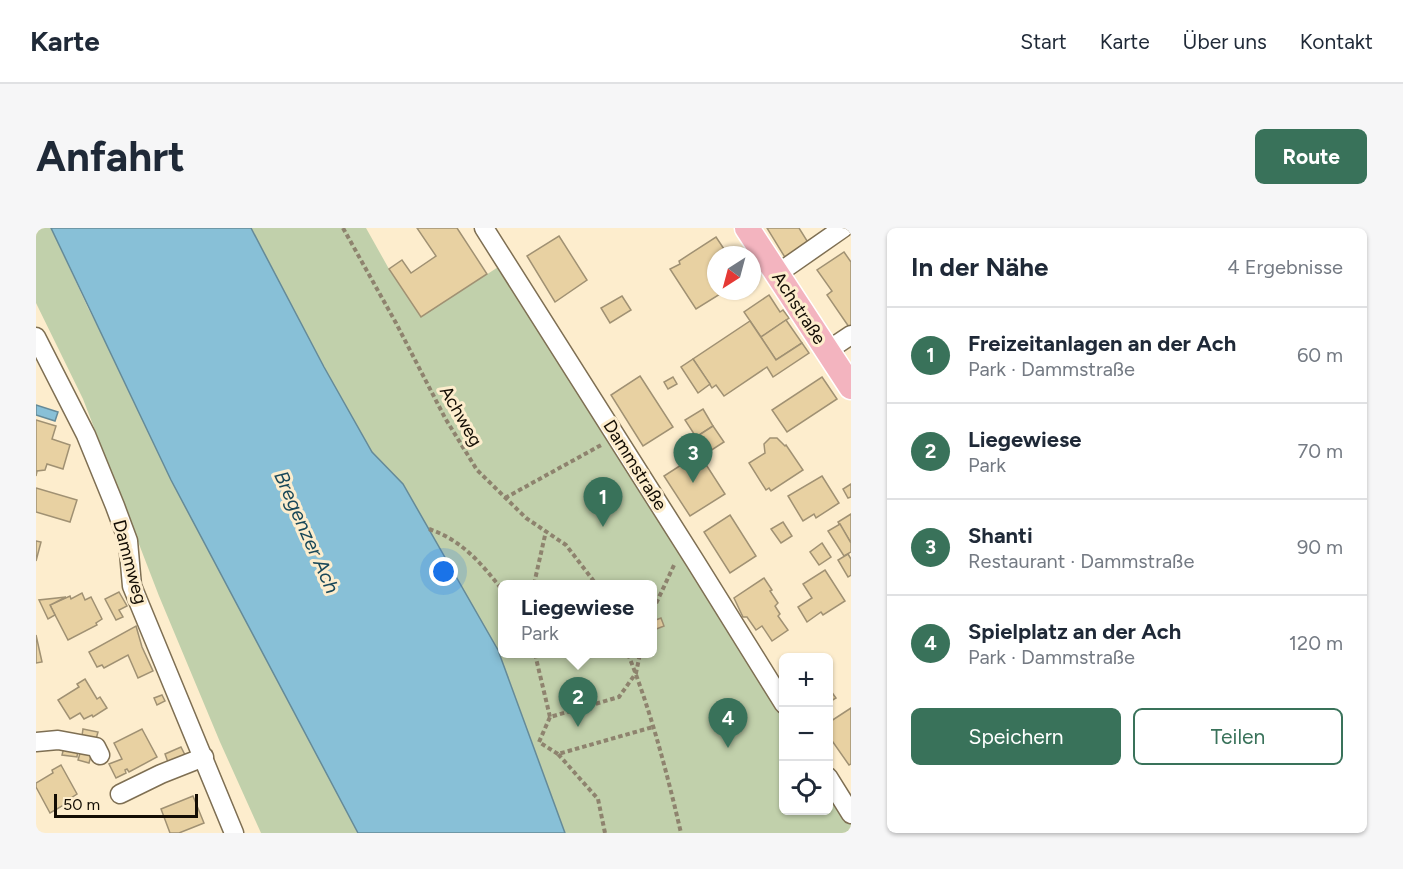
<!DOCTYPE html>
<html lang="de">
<meta charset="utf-8">
<style>
body{margin:0;font-family:Figtree,sans-serif;background:#f6f6f7;color:#1f2937}
.controls{position:absolute;right:18px;bottom:18px;display:grid;overflow:hidden;border-radius:9px;box-shadow:0 2px 4px #0004}
.controls button{width:54px;height:54px;display:grid;place-items:center;padding:0;border:0;border-bottom:2px solid #e0e1e3;background:#fff;color:#1f2937;font:30px sans-serif}
.compass{position:absolute;left:671px;top:18px;width:54px;height:54px;border-radius:50%;background:#fff;box-shadow:0 2px 4px #0004;rotate:216deg}
.scale{position:absolute;left:18px;bottom:15px;width:144px;box-sizing:border-box;padding-left:6px;border:3px solid #130d04;border-top:0;font-size:16px;line-height:21px;white-space:nowrap;color:#130d04;-webkit-text-stroke:4px #fdedcd;paint-order:stroke}
.you{position:absolute;left:408px;top:344px;width:21px;height:21px;margin:-15px;border:4px solid #fff;border-radius:50%;background:#1a73e8;box-shadow:0 0 0 9px #1a73e833}
.badge{display:grid;place-items:center;width:39px;height:39px;border-radius:50%;background:#39725a;color:#fff;font-size:20px;font-weight:700}
.pin{position:absolute;translate:-50% -50px;filter:drop-shadow(0 2px 3px #0008)}
.pin::after{content:'';position:absolute;top:32px;width:21px;height:18px;background:inherit;clip-path:polygon(0 0,100% 0,50% 100%)}
.popup{position:absolute;left:462px;top:352px;width:159px;height:78px;box-sizing:border-box;display:grid;place-content:center;border-radius:9px;background:#fff;filter:drop-shadow(0 2px 4px #0005);font-size:20px;white-space:nowrap;color:#747a83}
.popup b{font-size:22px;color:#1f2937}
.popup::after{content:'';position:absolute;left:50%;top:100%;margin-left:-12px;border:12px solid transparent;border-top-color:#fff}
.list{margin:0;padding:0;list-style:none}
h2{display:flex;justify-content:space-between;align-items:center;height:78px;margin:0;padding:0 24px;font-size:26px}
h2 small{font-size:20px;font-weight:400;color:#747a83}
.list li{display:grid;grid-template-columns:39px 1fr auto;gap:18px;align-items:center;box-sizing:border-box;height:96px;padding:0 24px;border-top:2px solid #e0e1e3}
.list b{display:block;font-size:22px;white-space:nowrap}
.list p{margin:0;font-size:20px;white-space:nowrap;color:#747a83}
.list em{font-size:20px;font-style:normal;color:#747a83}
.actions{display:flex;gap:12px;padding:18px 24px}
.actions a{flex:1;padding:14px 0;border:2px solid #39725a;border-radius:9px;text-align:center;font-size:21px;color:#39725a}
.actions .main{background:#39725a;color:#fff}
.icon{flex:none;width:33px;height:33px;fill:none;stroke:currentColor;stroke-width:2;stroke-linecap:round;stroke-linejoin:round}
.map{position:relative;flex:none;width:815px;height:605px;overflow:hidden;border-radius:9px}
header{display:flex;align-items:center;gap:36px;box-sizing:border-box;height:84px;padding:0 30px;background:#fff;border-bottom:2px solid #e0e1e3}
header strong{font-size:28px}
nav{display:flex;gap:33px;margin-inline-start:auto;font-size:21px}
.intro{display:flex;align-items:center;justify-content:space-between;box-sizing:border-box;height:144px;padding:0 36px}
h1{margin:0;font-size:42px}
.button{padding:15px 27px;border-radius:9px;background:#39725a;color:#fff;font-size:21px;font-weight:700}
main{display:flex;gap:36px;padding:0 36px}
aside{flex:1;background:#fff;border-radius:9px;box-shadow:0 2px 4px #0004}
.map>svg:first-child{display:block}
.green{fill:#c1d0ab;fill-rule:evenodd}
.water{fill:#88c0d7;stroke:#658a98;stroke-width:1.5}
.building{fill:#e8d1a2;stroke:#a09173;stroke-width:1.5}
.lines{fill:none;stroke-linecap:round;stroke-linejoin:round}
.minor-casing{stroke:#7e6f53;stroke-width:21}
.major-casing{stroke:#fff;stroke-width:27}
.path{stroke:#8e836e;stroke-width:4;stroke-dasharray:4.5 3;stroke-linecap:butt}
.minor{stroke:#fff;stroke-width:18}
.major{stroke:#f3b4bf;stroke-width:24}
.labels{text-anchor:middle;dominant-baseline:central;stroke-width:6;stroke-linejoin:round;paint-order:stroke}
.street-label{font-size:18px;fill:#130d04;stroke:#fdedcd}
.water-label{font-size:20px;font-style:italic;fill:#194859;stroke:#fdedcd}
</style>
<header>
<strong>Karte</strong>
<nav><a>Start</a><a>Karte</a><a>Über uns</a><a>Kontakt</a></nav>
</header>
<div class="intro"><h1>Anfahrt</h1><a class="button">Route</a></div>
<main>
<div class="map">
<svg width="815" height="605" viewBox="0 0 815 605">
<rect width="100%" height="100%" fill="#fdedcd"/>
<g class="green">
<path d="M0 0H15L52 80 322 605H225L184 514 123 368 47 171 0 75Z"/>
<path d="M215 0H330L353 41 385 89 470 34 747 477 748 582H792L793 550 815 587V605H529L462 422 367 256 336 224 288 139ZM467 356H617V426H467Z"/>
</g>
<g class="water">
<path d="M15 0H215L288 139 336 224 367 256 462 422 529 605H322L135 252Z"/>
<path d="M0 177 22 184 19 193 0 187Z"/>
</g>
<g class="building">
<path d="M381 0H421L451 46 385 89 353 41 366 32 375 45 400 28Z"/>
<path d="M731 0H763L773 16 750 31Z"/>
<path d="M523 8 551 52 519 74 491 28Z"/>
<path d="M680 9 692 27H680V63H689L660 81 634 41 644 36 643 33Z"/>
<path d="M808 24 815 34V98L813 99 791 67 796 63 781 42Z"/>
<path d="M733 67 744 84 747 82 753 90 725 109 708 84Z"/>
<path d="M586 68 595 82 574 95 565 80Z"/>
<path d="M750 92 766 115 740 132 725 109Z"/>
<path d="M714 93 740 132 766 115 773 125 737 149 731 139 688 168 680 157 676 160 657 131Z"/>
<path d="M657 131 674 156 662 165 645 139Z"/>
<path d="M604 148 637 199 607 218 575 167Z"/>
<path d="M637 149 641 156 632 161 628 154Z"/>
<path d="M786 149 801 171 751 204 736 182Z"/>
<path d="M667 181 677 198 660 209 649 192Z"/>
<path d="M0 192 20 198 16 211 34 217 27 241 11 236 9 242 1 243 0 248Z"/>
<path d="M677 198 688 214 671 225 660 209Z"/>
<path d="M734 210H741L749 218 750 217 767 242 735 263 733 260 730 262 713 235 729 225 728 216Z"/>
<path d="M660 221 689 266 654 288 628 248 653 232 650 228Z"/>
<path d="M786 248 803 275 780 290 778 286 767 293 752 268Z"/>
<path d="M815 256V269L812 270 807 261Z"/>
<path d="M0 260 41 272 34 294 0 284Z"/>
<path d="M815 286V315L802 294Z"/>
<path d="M694 287 720 328 694 345 668 304Z"/>
<path d="M747 294 756 308 745 315 735 301Z"/>
<path d="M804 296 815 315V324L808 328 792 303Z"/>
<path d="M0 313 5 314 0 333Z"/>
<path d="M786 315 795 329 783 337 774 324Z"/>
<path d="M812 326 815 331V347L812 349 802 332Z"/>
<path d="M789 342 809 373 787 387 785 384 771 394 762 379 776 370 767 356Z"/>
<path d="M728 350 736 362 734 363 742 375 739 378 744 386 742 388 752 402 736 413 726 398 720 402 711 389H707L698 370Z"/>
<path d="M83 364 91 378 83 382 87 389 80 392 69 371Z"/>
<path d="M46 365 49 372 55 369 66 391 60 395 61 397 32 412 14 377 34 368 35 371Z"/>
<path d="M30 369 14 377 19 387 12 391 3 372Z"/>
<path d="M625 390 628 398 618 402 617 393Z"/>
<path d="M100 398 106 419 117 443 102 450 92 427 68 440 66 437 61 439 53 424Z"/>
<path d="M0 407 6 434 0 435Z"/>
<path d="M49 451 61 471 64 469 71 480 57 489 56 487 48 491 44 485 34 491 22 472 43 459 41 456Z"/>
<path d="M792 459 800 470 792 475Z"/>
<path d="M126 467 129 473 121 477 118 470Z"/>
<path d="M815 480V536L813 537 792 507V495Z"/>
<path d="M47 501 62 504 60 511 46 508Z"/>
<path d="M106 501 121 529 93 544 91 541 89 542 90 545 80 550 73 536 86 531 78 515Z"/>
<path d="M28 519 42 521 41 529 26 527Z"/>
<path d="M145 519 150 529 133 537 129 526Z"/>
<path d="M45 522 56 524 53 535 42 532Z"/>
<path d="M25 537 41 566 32 572 33 574 14 585 0 559V555L17 545 16 542Z"/>
<path d="M157 568 168 595 143 605H134L125 581Z"/>
</g>
<g class="lines">
<defs>
<g id="minor">
<path d="M448 0 659 333 748 476"/>
<path d="M741 46 807 0"/>
<path d="M0 109 50 207 79 278 92 313 96 358 198 605"/>
<path d="M791 123 815 107"/>
<path d="M0 514 22 512 60 519 64 527"/>
<path d="M792 549 815 586"/>
<path d="M84 566 125 546 168 529"/>
</g>
<path id="major" d="M711 0 815 159"/>
</defs>
<use href="#minor" class="minor-casing"/>
<use href="#major" class="major-casing"/>
<g class="path">
<path d="M307 0 360 95 409 190 441 242 490 290 530 317 560 356"/>
<path d="M469 270 567 216"/>
<path d="M393 301C426 312 447 337 467 363"/>
<path d="M498 356 510 303"/>
<path d="M617 382 639 335"/>
<path d="M499 426 514 489"/>
<path d="M592 426C615 483 631 545 645 605"/>
<path d="M522 526 503 514 514 489 583 469 600 445 604 426"/>
<path d="M569 605 562 571 522 526 617 499"/>
</g>
<use href="#minor" class="minor"/>
<use href="#major" class="major"/>
</g>
<g class="labels">
<g class="street-label">
<text transform="translate(763 80) rotate(57)">Achstraße</text>
<text transform="translate(425 188) rotate(60)">Achweg</text>
<text transform="translate(599 237) rotate(58)">Dammstraße</text>
<text transform="translate(94 334) rotate(75)">Dammweg</text>
</g>
<g class="water-label">
<text transform="translate(271 304) rotate(66)">Bregenzer Ach</text>
</g>
</g>
</svg>
<div class="controls">
<button>+</button>
<button>−</button>
<button><svg class="icon" aria-label="locate" viewBox="0 0 24 24"><circle cx="12" cy="12" r="6"/><path d="M12 2v4M12 18v4M2 12h4M18 12h4"/></svg></button>
</div>
<svg class="compass" viewBox="-18 -18 36 36"><path d="M0-13l5 13h-10z" fill="#e53935"/><path d="M0 13l5-13h-10z" fill="#747a83"/></svg>
<div class="scale">50 m</div>
<div class="you"></div>
<div class="pin badge" style="left:567px;top:299px">1</div>
<div class="pin badge" style="left:542px;top:499px">2</div>
<div class="popup"><b>Liegewiese</b>Park</div>
<div class="pin badge" style="left:657px;top:255px">3</div>
<div class="pin badge" style="left:692px;top:520px">4</div>
</div>
<aside>
<h2>In der Nähe<small>4 Ergebnisse</small></h2>
<ul class="list">
<li><span class="badge">1</span><div><b>Freizeitanlagen an der Ach</b><p>Park · Dammstraße</p></div><em>60 m</em></li>
<li><span class="badge">2</span><div><b>Liegewiese</b><p>Park</p></div><em>70 m</em></li>
<li><span class="badge">3</span><div><b>Shanti</b><p>Restaurant · Dammstraße</p></div><em>90 m</em></li>
<li><span class="badge">4</span><div><b>Spielplatz an der Ach</b><p>Park · Dammstraße</p></div><em>120 m</em></li>
</ul>
<div class="actions"><a class="main">Speichern</a><a>Teilen</a></div>
</aside>
</main>
